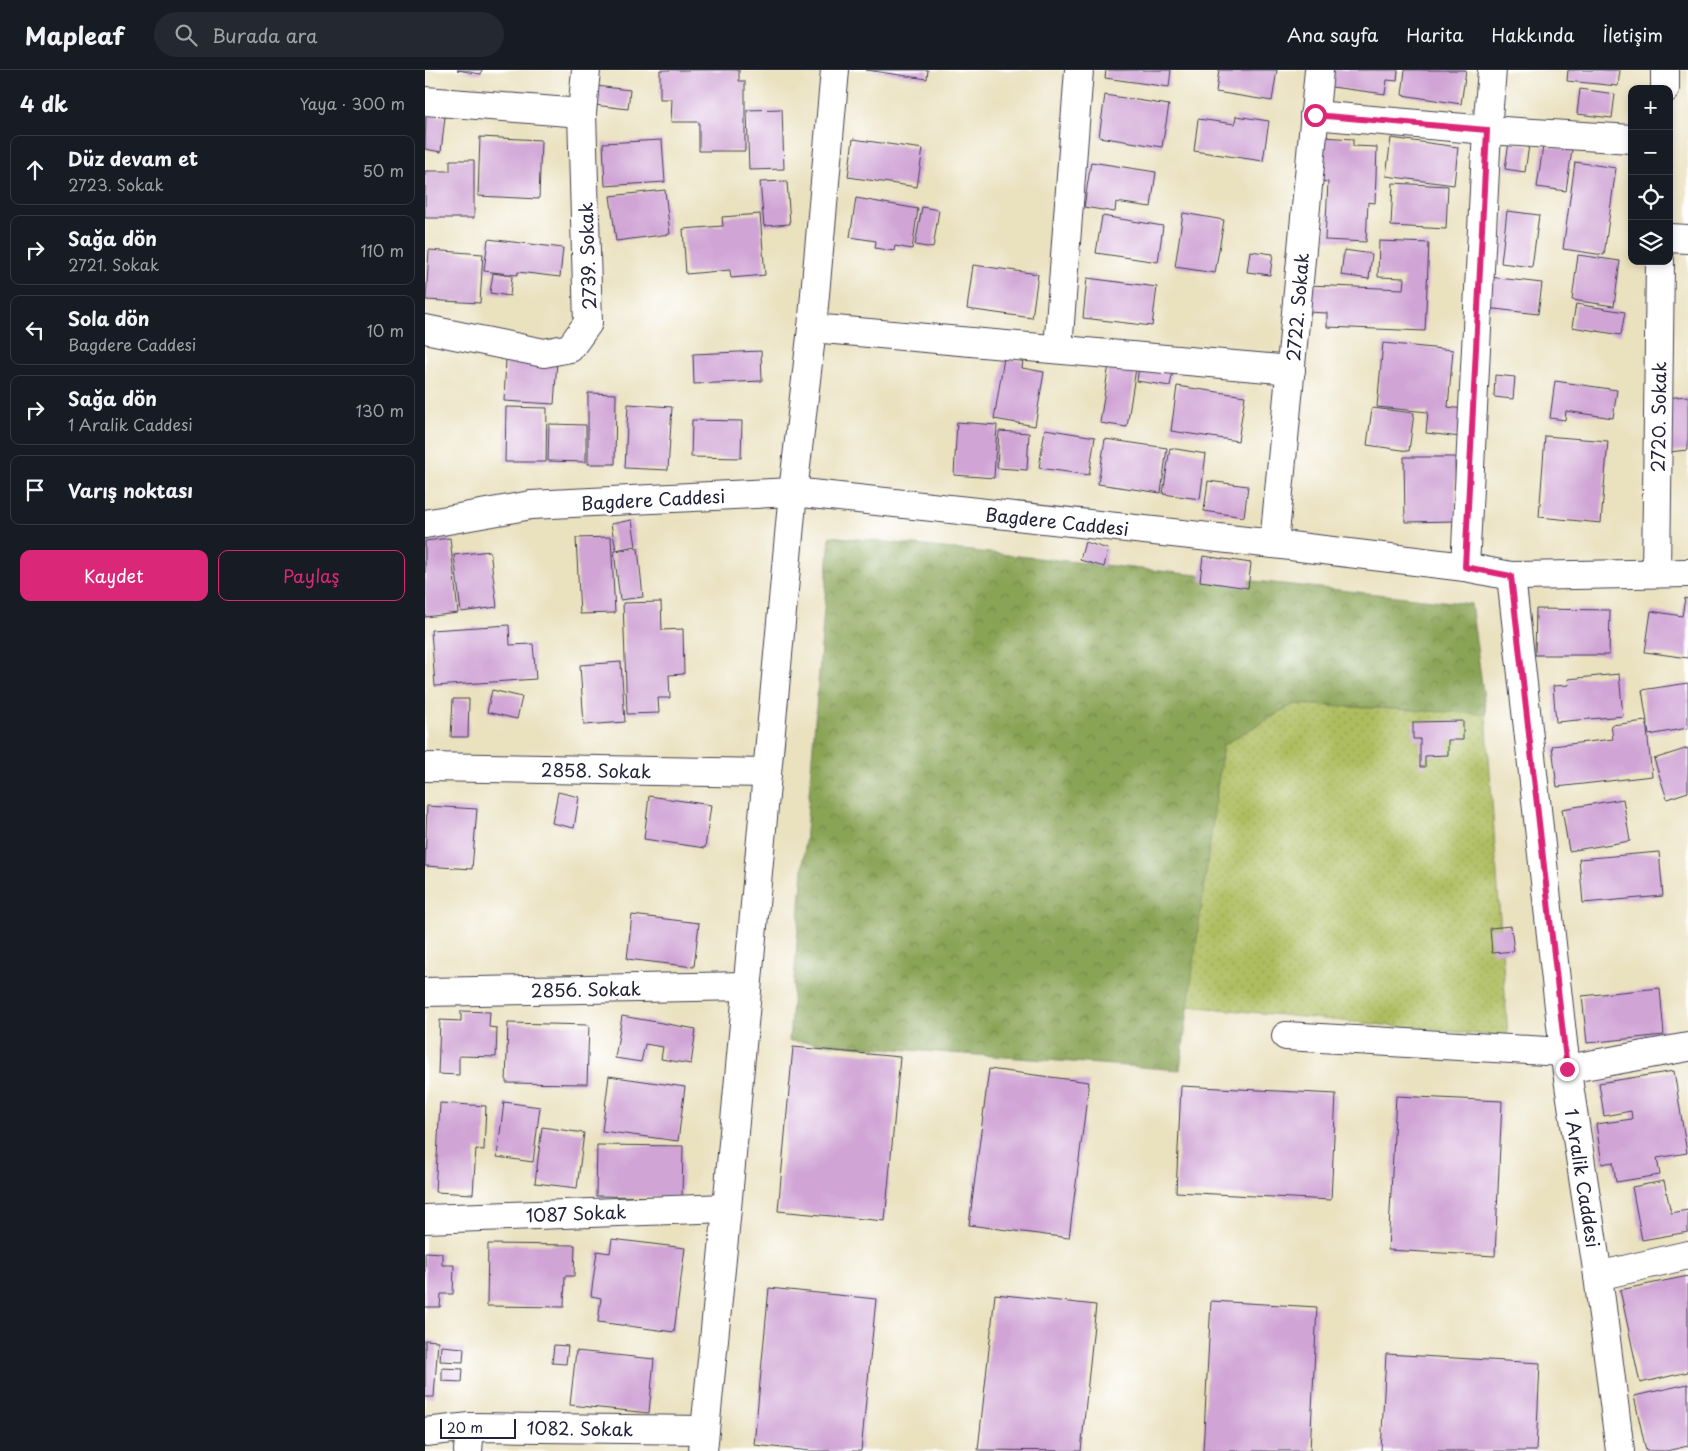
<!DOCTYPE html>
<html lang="tr">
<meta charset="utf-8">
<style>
body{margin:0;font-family:"Playpen Sans",sans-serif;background:#242831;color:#f1f3f6}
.controls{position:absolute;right:15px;top:15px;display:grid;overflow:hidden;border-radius:10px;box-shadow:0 2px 8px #0003}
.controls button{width:45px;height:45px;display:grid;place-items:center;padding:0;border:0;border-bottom:1px solid #363941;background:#171b24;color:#f1f3f6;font:25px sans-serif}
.scale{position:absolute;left:15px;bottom:12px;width:76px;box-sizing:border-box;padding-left:5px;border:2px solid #22223b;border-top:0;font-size:14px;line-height:18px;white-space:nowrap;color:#22223b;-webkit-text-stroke:4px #fff;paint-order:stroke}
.stop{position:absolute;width:15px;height:15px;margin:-11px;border:4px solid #db2777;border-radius:50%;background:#fff}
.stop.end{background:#db2777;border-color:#fff;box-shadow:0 1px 5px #0008}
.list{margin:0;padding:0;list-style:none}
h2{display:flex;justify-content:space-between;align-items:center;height:65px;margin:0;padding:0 20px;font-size:21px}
h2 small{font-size:16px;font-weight:400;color:#9ea1a6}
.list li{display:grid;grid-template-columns:32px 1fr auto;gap:15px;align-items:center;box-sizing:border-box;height:70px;margin:0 10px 10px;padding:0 10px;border:1px solid #363941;border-radius:10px}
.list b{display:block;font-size:19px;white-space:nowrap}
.list p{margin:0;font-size:16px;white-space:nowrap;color:#9ea1a6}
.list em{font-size:16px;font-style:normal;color:#9ea1a6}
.actions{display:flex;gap:10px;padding:15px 20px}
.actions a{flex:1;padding:11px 0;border:1px solid #db2777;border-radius:10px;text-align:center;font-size:18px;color:#db2777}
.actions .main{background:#db2777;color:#fff}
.icon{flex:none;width:28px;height:28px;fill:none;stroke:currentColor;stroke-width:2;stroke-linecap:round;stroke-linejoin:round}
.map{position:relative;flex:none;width:1263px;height:1381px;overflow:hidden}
header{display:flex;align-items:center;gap:30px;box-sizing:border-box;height:70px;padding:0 25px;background:#171b24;border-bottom:1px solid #363941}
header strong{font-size:24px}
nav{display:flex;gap:28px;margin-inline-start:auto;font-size:18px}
.search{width:350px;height:45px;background:#242831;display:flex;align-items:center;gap:12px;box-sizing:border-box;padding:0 18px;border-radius:28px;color:#9ea1a6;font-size:19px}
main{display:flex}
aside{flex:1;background:#171b24}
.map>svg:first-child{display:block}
.forest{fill:url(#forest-crowns);stroke:#566348}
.park{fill:url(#park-dots);stroke:#68704d}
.building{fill:#d0a5d5}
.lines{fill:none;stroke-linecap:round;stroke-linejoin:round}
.minor-casing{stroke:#403f4f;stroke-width:30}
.major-casing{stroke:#403f4f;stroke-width:30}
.minor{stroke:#fff;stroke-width:28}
.major{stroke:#fff;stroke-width:28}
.route{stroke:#db2777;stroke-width:6}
.labels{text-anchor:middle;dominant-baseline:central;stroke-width:5;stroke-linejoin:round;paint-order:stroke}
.street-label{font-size:18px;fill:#22223b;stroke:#fff}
</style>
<header>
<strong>Mapleaf</strong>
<div class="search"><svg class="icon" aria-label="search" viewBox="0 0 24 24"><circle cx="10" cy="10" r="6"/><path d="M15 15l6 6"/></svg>Burada ara</div>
<nav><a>Ana sayfa</a><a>Harita</a><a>Hakkında</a><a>İletişim</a></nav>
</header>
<main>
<aside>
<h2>4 dk<small>Yaya · 300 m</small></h2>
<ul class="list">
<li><svg class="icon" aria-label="ahead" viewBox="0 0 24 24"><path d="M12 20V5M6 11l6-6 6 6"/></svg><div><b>Düz devam et</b><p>2723. Sokak</p></div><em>50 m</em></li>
<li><svg class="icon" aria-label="right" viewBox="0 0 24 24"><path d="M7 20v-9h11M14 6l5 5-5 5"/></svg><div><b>Sağa dön</b><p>2721. Sokak</p></div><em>110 m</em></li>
<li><svg class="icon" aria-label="left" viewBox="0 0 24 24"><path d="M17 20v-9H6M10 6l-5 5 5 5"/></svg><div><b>Sola dön</b><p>Bagdere Caddesi</p></div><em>10 m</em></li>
<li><svg class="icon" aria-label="right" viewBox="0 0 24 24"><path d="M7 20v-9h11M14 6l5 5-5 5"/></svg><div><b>Sağa dön</b><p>1 Aralik Caddesi</p></div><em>130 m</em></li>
<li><svg class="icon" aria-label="arrive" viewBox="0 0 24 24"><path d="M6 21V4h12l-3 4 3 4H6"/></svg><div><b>Varış noktası</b></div></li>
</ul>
<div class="actions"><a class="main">Kaydet</a><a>Paylaş</a></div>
</aside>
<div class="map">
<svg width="1263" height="1381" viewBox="0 0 1263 1381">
<defs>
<pattern id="forest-crowns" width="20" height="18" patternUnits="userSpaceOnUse" patternTransform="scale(1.25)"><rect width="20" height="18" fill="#8aa456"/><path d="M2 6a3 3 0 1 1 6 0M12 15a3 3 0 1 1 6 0" fill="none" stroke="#708548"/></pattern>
<pattern id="park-dots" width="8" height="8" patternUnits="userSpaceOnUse" patternTransform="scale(1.25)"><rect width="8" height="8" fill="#aebd5f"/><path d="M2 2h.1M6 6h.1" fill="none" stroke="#95a253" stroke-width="1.8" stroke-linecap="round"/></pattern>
</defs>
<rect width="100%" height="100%" fill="#fff"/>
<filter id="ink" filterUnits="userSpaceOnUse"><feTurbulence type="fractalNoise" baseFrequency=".02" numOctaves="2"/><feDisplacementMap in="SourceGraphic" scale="10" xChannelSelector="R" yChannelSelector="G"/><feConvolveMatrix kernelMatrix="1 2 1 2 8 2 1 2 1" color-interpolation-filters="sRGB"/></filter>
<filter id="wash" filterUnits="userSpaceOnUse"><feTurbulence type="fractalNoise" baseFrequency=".0096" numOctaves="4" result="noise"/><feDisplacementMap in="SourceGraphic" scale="20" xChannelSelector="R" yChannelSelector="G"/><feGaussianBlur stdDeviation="1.12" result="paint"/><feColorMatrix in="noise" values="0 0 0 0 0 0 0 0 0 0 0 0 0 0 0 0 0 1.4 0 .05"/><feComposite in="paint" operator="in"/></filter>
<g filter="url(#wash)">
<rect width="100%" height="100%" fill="#eae1bf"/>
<path class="forest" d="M405 466 1046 534 1061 644 869 634 798 675 755 1000 364 971Z"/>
<path class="park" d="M869 634 1061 644 1083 967 763 936 798 675Z"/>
<g id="blocks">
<g class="building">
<path d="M32 0H57L56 4Z"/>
<path d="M235 0H314V11H320V81H274V52H246L247 29H235Z"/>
<path d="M441 0H503L502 9Z"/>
<path d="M681 0H746L744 17 680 8Z"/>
<path d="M794 0H852L847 31 791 22Z"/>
<path d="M901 0H973L972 11 962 10 960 24 899 16Z"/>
<path d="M980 0H1041L1036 34 977 25Z"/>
<path d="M1143 0H1195L1193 16 1142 11Z"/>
<path d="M171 16 205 20 203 39 169 35Z"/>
<path d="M1155 19 1190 24 1187 48 1152 44Z"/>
<path d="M680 25 744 35 737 77 674 67Z"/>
<path d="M357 39 359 99 324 100 322 40Z"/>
<path d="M1 44 20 47 16 82 0 79Z"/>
<path d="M811 46 844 51 838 91 769 81 773 49 810 54Z"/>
<path d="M55 67 116 70 114 129 53 126Z"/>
<path d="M898 67 928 69V76L952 77 950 133 943 132 941 172 900 170 903 112 896 111Z"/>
<path d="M966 68 1033 77 1029 115 961 106Z"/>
<path d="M428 69 498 79 492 117 423 107Z"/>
<path d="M237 70 240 112 180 116 178 73Z"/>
<path d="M1084 72 1104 75 1100 102 1080 99Z"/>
<path d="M1118 76 1147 80 1141 121 1112 117Z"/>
<path d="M25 90H49V148H0V101H25Z"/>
<path d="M666 92 731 102 726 137 691 132 690 142 659 137Z"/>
<path d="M1150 92 1191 98 1179 185 1138 179Z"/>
<path d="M362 111 365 154 339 156 335 112Z"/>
<path d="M968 113 1023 116 1021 159 966 156Z"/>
<path d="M240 120 245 164 191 171 185 126Z"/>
<path d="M431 128 493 139 487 179 470 176 469 181 450 178 451 171 425 167Z"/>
<path d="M497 137 514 140 508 178 490 175Z"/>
<path d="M1082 141 1114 145 1107 197 1076 193Z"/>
<path d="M758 143 799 150 790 203 750 197Z"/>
<path d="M335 144 340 205 306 208 305 200 261 204 258 159 298 156 297 147Z"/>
<path d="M677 146 738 156 733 192 671 183Z"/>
<path d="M63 169 138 178 135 207 93 202 92 205 59 201Z"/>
<path d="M954 171 1004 173 1000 261 902 257V243L882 242 883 215 978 219 979 208 953 207Z"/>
<path d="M4 180 58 184 55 233 1 230Z"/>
<path d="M919 180 947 184 944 209 916 205Z"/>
<path d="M825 181 848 184 845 205 822 202Z"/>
<path d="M1153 185 1195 191 1189 236 1147 230Z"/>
<path d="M548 195 613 204 607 248 542 239Z"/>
<path d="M68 203 87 206 85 226 65 223Z"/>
<path d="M1064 207 1117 213 1113 244 1061 238Z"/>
<path d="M662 208 732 217 727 256 658 248Z"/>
<path d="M1151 234 1200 242 1196 265 1147 257Z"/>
<path d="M958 273 1028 280 1023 337 1039 339 1036 367 1001 363 1003 342 952 337Z"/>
<path d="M336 281 337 311 269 314 268 284Z"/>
<path d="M579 288 598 291 597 298 619 302 610 356 569 349Z"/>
<path d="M81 289 132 292 129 334 79 331Z"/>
<path d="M684 294 711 298 702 357 675 353Z"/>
<path d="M714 296 748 301 745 316 712 311Z"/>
<path d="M1070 305 1090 307 1088 329 1069 327Z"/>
<path d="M1130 311 1192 320 1188 348 1141 341 1140 350 1125 348Z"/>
<path d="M752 316 820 326 813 371 746 361Z"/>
<path d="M163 323 191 324 190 394H163Z"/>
<path d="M1263 326V380L1243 382 1239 328Z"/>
<path d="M203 334 247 337 243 400 200 398Z"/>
<path d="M81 337 122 338 121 392H80Z"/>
<path d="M947 338 989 343 984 381 942 375Z"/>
<path d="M267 350 317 351 316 388 266 387Z"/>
<path d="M532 352 572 355 569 408 529 405Z"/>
<path d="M124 354 161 355V392L123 391Z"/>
<path d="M620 359 670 367 664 405 614 398Z"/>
<path d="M574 361 604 363 602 400 572 398Z"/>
<path d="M1120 366 1183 371 1176 453 1114 447Z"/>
<path d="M680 369 742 378 736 423 673 414Z"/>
<path d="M745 378 781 384 775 429 738 424Z"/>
<path d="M979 387H1030L1031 451 980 452Z"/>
<path d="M783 411 823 416 819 447 779 441Z"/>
<path d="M207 450 211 476 191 480 186 454Z"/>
<path d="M186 467 190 543 155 544 151 468Z"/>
<path d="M25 468 33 543 0 547V471Z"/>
<path d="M660 472 683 479 679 497 655 490Z"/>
<path d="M213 478 218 527 195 530 189 481Z"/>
<path d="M65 481 72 537 36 542 29 485Z"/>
<path d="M778 486 826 493 823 518 775 511Z"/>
<path d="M1260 528 1263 529V588L1220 582 1226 541 1257 546Z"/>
<path d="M236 532 237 560 258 559 259 604 244 605 245 628H233L234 643 202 644 198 533Z"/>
<path d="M1111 539 1185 540 1184 585H1110Z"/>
<path d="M84 555 85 575 108 574 111 609 10 616 6 560Z"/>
<path d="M196 592 200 652 159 655 155 595Z"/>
<path d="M1194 604 1198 646 1131 652 1128 616 1144 615 1143 609Z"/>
<path d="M1263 613V658L1224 665 1217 620Z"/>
<path d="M67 620 97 627 92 649 62 642Z"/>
<path d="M28 629H44L43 667H26Z"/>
<path d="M1038 651V670H1023V685L1000 686V697H995V669H988V652Z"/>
<path d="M1221 651 1227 706 1132 717 1127 676 1188 669 1186 655Z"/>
<path d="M1263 678V722L1242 729 1229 689Z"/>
<path d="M133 722 154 727 149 758 127 753Z"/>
<path d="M224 726 286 735 280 778 219 769Z"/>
<path d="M1198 729 1205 771 1144 781 1137 739Z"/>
<path d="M2 736 52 739 47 799 0 796Z"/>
<path d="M1234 782 1238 826 1158 833 1154 789Z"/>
<path d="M207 845 274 853 269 897 202 889Z"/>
<path d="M1086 856 1089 881 1067 883 1065 858Z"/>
<path d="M1235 918 1239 965 1162 973 1157 926Z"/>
<path d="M36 941 65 942 64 957 72 958 71 987 34 986V1005L13 1004 15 950 36 951Z"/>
<path d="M197 946 271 959 266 994 236 989 238 977 220 974 216 992 190 988Z"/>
<path d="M83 953 164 955 162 1014 81 1013Z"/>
<path d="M368 977 475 987 460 1151 353 1141Z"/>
<path d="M564 999 664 1012 644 1168 544 1155Z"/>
<path d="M1249 1001 1262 1083 1232 1088 1235 1105 1191 1112 1188 1092 1177 1094 1171 1054 1207 1049 1206 1041 1179 1046 1174 1013Z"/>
<path d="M184 1006 260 1017 253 1071 177 1061Z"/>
<path d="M756 1016 911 1024 906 1130 751 1122Z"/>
<path d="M971 1026 1077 1031 1070 1186 963 1180Z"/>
<path d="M79 1032 115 1037 108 1092 72 1087Z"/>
<path d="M15 1033 61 1036 59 1080 51 1079 48 1124 10 1122Z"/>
<path d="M117 1057 159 1063 152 1118 110 1113Z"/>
<path d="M172 1075 258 1076 257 1127 171 1126Z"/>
<path d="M1239 1111 1246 1143 1263 1140V1162L1217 1170 1207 1117Z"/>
<path d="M187 1169 260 1178 249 1262 173 1252 176 1228 166 1226 172 1181 185 1183Z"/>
<path d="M63 1174 150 1175 149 1206H140L139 1237 62 1236Z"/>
<path d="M0 1182 17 1183V1195H29L28 1224H16L15 1237H0Z"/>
<path d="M1263 1206V1302L1215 1313 1195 1220Z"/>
<path d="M344 1218 451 1229 436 1381H386L329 1375Z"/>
<path d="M570 1224 671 1235 656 1381 553 1380Z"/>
<path d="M786 1231 892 1237 885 1381H778Z"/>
<path d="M0 1270 13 1271 9 1327H0Z"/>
<path d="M129 1275 143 1276 141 1294 127 1293Z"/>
<path d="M16 1276 39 1278 38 1292 15 1291Z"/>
<path d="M151 1281 229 1289 224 1343 145 1335Z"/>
<path d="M961 1284 1115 1293 1111 1381H956Z"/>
<path d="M17 1298 38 1299 37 1312 17 1311Z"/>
<path d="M1263 1314V1376L1241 1381H1221L1209 1326Z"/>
</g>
</g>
</g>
<g filter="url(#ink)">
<use href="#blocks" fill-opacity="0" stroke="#403f4f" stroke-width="1"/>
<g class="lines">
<defs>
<g id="minor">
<path d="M1240 19V0"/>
<path d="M0 31 157 43"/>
<path d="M889 45 1062 60 1207 69"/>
<path d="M1244 168 1263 169"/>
<path d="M387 258 866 300"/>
<path d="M0 259 119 283 145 278 163 253 157 43 161 0"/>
<path d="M633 279 654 0"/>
<path d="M849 474 894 0"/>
<path d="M1040 497 1062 60 1067 0"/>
<path d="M1231 503 1235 191"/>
<path d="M0 697 342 703"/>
<path d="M0 922 322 916"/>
<path d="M861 966 1139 982"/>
<path d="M1142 999 1263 977"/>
<path d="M0 1149 302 1138"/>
<path d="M1173 1206 1263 1185"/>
<path d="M0 1362 45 1357 280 1360"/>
<path d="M43 1381 45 1357"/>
<path d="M278 1381 302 1138 368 422 387 258 410 0"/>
</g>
<g id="major">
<path d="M0 454 106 435 368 422 849 474 1040 497 1086 506 1263 503"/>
<path d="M1086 506 1139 982 1173 1206 1195 1381"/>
</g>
</defs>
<use href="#minor" class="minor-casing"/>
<use href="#major" class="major-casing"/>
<use href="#minor" class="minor"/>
<use href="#major" class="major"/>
</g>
</g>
<g class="lines" filter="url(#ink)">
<path class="route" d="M890 45 1062 60 1040 497 1086 506 1142 999"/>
</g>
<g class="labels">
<g class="street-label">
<text transform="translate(162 186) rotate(-92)">2739. Sokak</text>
<text transform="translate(872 237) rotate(-85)">2722. Sokak</text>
<text transform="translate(1233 347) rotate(-89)">2720. Sokak</text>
<text transform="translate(228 429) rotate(-3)">Bagdere Caddesi</text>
<text transform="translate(632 451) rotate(6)">Bagdere Caddesi</text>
<text transform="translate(171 700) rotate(1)">2858. Sokak</text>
<text transform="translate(161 919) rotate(-1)">2856. Sokak</text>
<text transform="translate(1158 1108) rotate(81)">1 Aralik Caddesi</text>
<text transform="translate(151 1143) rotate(-2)">1087 Sokak</text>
<text transform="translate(155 1358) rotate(1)">1082. Sokak</text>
</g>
</g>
</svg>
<div class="controls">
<button>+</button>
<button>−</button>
<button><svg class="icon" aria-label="locate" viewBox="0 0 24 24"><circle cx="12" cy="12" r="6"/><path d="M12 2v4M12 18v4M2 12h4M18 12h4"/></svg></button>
<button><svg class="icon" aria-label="layers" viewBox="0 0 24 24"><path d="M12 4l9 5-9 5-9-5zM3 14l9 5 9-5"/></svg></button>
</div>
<div class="scale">20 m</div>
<div class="stop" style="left:890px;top:45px"></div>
<div class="stop end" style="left:1142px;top:999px"></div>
</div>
</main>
